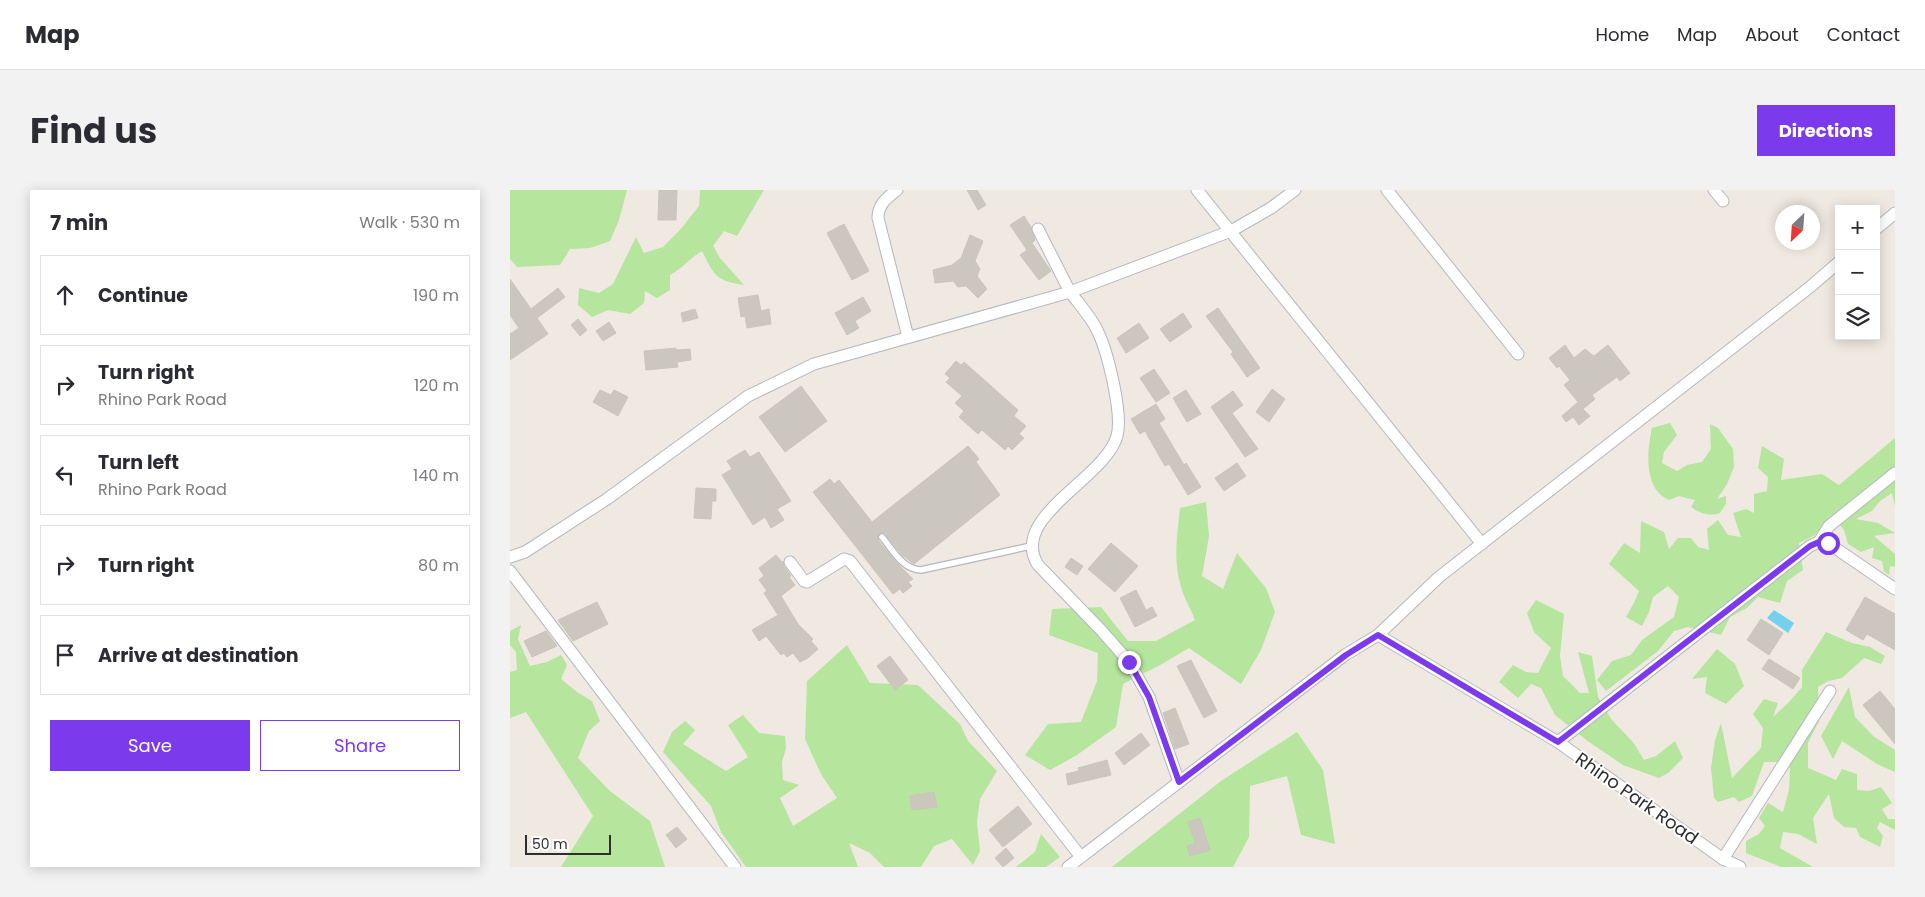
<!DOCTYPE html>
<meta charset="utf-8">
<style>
body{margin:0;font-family:Poppins,sans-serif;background:#f2f2f3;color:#2b2b33}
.controls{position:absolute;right:15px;top:15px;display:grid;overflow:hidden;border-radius:0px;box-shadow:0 2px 12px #0003}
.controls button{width:45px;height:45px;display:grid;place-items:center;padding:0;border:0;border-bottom:1px solid #e1e1e2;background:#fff;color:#2b2b33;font:25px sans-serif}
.compass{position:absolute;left:1265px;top:15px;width:45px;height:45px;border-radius:50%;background:#fff;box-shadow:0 2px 12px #0003;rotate:205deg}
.scale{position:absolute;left:15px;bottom:12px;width:86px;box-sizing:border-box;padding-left:5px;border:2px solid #2e2e2e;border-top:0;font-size:14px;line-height:18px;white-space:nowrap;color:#2e2e2e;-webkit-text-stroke:4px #fff;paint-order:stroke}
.stop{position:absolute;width:15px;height:15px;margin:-11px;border:4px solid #7c3aed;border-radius:50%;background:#fff}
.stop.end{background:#7c3aed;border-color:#fff;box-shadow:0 1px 5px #0008}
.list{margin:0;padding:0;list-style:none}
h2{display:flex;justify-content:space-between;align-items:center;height:65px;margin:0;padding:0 20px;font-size:21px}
h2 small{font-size:16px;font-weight:400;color:#7c7c81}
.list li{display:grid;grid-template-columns:32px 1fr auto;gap:15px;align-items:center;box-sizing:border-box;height:80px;margin:0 10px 10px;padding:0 10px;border:1px solid #e1e1e2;border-radius:0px}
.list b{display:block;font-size:19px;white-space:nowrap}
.list p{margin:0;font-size:16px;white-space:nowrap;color:#7c7c81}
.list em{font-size:16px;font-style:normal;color:#7c7c81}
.actions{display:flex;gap:10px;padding:15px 20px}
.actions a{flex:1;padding:11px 0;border:1px solid #7c3aed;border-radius:0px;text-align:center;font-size:18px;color:#7c3aed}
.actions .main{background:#7c3aed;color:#fff}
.icon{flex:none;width:28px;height:28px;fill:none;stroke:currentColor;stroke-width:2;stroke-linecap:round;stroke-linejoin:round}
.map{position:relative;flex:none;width:1385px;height:677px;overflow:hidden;border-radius:0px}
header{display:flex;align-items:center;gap:30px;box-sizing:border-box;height:70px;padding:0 25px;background:#fff;border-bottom:1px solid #e1e1e2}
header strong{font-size:24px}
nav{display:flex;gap:28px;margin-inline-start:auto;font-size:18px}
.intro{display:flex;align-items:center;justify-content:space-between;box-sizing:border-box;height:120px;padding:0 30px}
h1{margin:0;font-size:35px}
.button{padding:12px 22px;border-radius:0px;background:#7c3aed;color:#fff;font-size:18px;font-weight:700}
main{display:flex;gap:30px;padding:0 30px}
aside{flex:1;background:#fff;border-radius:0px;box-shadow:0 2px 12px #0003}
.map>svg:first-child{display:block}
.green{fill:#b6e59e}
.water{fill:#75cff0}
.building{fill:#cbc7bf;stroke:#cbc5ba}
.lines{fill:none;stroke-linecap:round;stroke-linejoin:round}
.lane-casing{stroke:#b4b7c1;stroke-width:8}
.street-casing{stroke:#b4b7c1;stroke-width:13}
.lane{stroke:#fff;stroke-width:5.5}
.street{stroke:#fff;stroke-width:11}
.route{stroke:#7c3aed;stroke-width:6}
.labels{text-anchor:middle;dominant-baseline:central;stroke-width:4;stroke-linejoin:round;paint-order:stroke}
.street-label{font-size:18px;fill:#2e2e2e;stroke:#fff}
</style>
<header>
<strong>Map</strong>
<nav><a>Home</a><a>Map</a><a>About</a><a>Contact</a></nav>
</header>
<div class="intro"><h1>Find us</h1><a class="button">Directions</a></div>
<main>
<aside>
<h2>7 min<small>Walk · 530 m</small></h2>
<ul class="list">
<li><svg class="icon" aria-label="ahead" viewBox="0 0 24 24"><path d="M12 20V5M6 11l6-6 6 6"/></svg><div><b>Continue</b></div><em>190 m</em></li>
<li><svg class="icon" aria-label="right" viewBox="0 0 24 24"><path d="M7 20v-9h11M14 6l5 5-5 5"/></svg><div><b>Turn right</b><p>Rhino Park Road</p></div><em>120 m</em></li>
<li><svg class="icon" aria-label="left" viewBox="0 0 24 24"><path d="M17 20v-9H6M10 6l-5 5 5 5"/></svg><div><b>Turn left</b><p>Rhino Park Road</p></div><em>140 m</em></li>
<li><svg class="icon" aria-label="right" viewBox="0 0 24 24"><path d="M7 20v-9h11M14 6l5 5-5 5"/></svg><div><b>Turn right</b></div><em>80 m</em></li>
<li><svg class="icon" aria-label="arrive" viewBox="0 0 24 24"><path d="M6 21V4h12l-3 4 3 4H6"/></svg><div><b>Arrive at destination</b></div></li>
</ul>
<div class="actions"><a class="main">Save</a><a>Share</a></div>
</aside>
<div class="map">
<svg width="1385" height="677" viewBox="0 0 1385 677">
<rect width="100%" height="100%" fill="#efe9e1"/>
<g class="green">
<path d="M0 0H117L109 30 100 51 80 58 60 59 50 75 7 77 0 69Z"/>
<path d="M190 0H254L227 46 214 41 203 56 210 68 234 95C206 91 204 85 192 61 180 68 173 78 160 85V100L147 108 135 101 134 113 120 124 98 120 82 127 68 115 69 98 89 103 103 94 126 47 134 63 153 57 170 40 189 16Z"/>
<path d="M1160 233 1167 245 1154 262 1152 273 1167 281 1177 275 1192 272 1201 259 1200 234 1208 238 1223 259 1224 277 1217 294 1207 309 1216 306V314L1210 323C1199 327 1190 323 1181 317L1185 310 1169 306 1159 310C1156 308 1151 306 1149 303 1134 287 1138 257 1142 238Z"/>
<path d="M1385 248V316L1382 303 1370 311 1362 321 1346 329 1368 333 1385 343 1364 346 1385 364V377L1380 376 1379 385 1374 381 1372 371 1362 368 1364 357 1351 362 1338 354 1334 340 1321 325 1305 345 1289 353 1293 380 1277 391 1270 413 1248 407 1237 418 1220 427 1211 445 1178 437 1164 441 1148 461 1096 501 1087 490 1102 471 1121 465 1132 450 1164 427 1169 407 1158 396 1143 407 1139 422 1132 436 1116 427 1124 413 1129 401 1099 374 1114 353 1130 363 1131 331 1154 342 1159 359 1168 348H1181L1188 357 1199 360 1197 339 1208 330 1218 345 1231 347 1223 323 1236 319 1244 323V304L1257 301 1258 287 1248 278 1252 256 1274 269 1271 290 1312 284 1329 295Z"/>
<path d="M696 312 699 346 692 386 713 399 727 363 756 398 765 422 751 460 731 494 679 458 652 474 613 494 606 537 567 565 540 580 515 565 538 534 571 532 587 491 588 463 539 445 542 419 591 417 618 451H646L685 430C681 419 674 408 671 397 663 371 667 345 670 318Z"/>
<path d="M1026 410 1054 424 1050 466 1053 486 1070 503H1079L1068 462 1082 466 1088 507 1101 529 1123 552 1134 570 1146 566 1165 551 1173 568 1158 583 1149 588 1113 575 1079 552 1045 525 1031 498 1021 494 1008 508 989 492 1003 475 1016 482 1028 483 1041 458 1024 442 1017 423Z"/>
<path d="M11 435 8 449 20 476 37 472 51 465 57 475 51 489 67 502 82 511 90 531 79 541 68 568 100 601 140 631 155 677H51L83 626 16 522 0 528V482L7 480 6 462 0 455V441Z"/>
<path d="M1316 442 1342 453 1360 457 1375 466 1371 474 1354 468 1332 488 1318 491 1308 497 1309 531 1298 553V578L1326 590 1332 579 1347 584V600L1359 601 1371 597 1382 613 1372 619 1378 629H1385V640L1370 632 1367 638 1373 646 1370 657 1350 647 1346 638 1334 637 1324 628 1319 604 1303 628 1307 654 1288 644 1273 642 1270 658 1303 677H1271L1236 663V651L1249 644 1255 636 1249 628 1258 613 1273 622 1279 600 1280 578 1267 572H1254L1242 606 1229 612 1224 607 1208 612 1204 608 1201 578 1205 550 1211 533 1222 588 1251 558 1253 538 1243 524 1254 509 1268 513 1263 527 1279 512 1292 497V480Z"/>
<path d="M337 455 360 493 408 495 450 534 458 551 487 581 470 609 467 632 470 661 463 675 442 649 424 656 411 677H374L360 663 339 653 348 677H236L211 642 201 616 153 562 162 542 175 531 185 540 173 554 216 581 238 567 218 535 233 525 249 543 275 546 276 558 272 572 273 590 289 595 270 608 283 636 327 608 311 584 295 549 297 491Z"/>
<path d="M1207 459 1225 474 1234 496 1216 514 1195 503 1197 487 1182 489Z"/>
<path d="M1339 497 1345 527 1363 546 1385 560V582L1367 574 1332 551 1323 569 1311 546Z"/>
<path d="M787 542 813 580 825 654 791 645 777 586 740 596 739 647 723 677H602L711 591Z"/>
<path d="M531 644 550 667 536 677H506L525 662Z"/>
</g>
<path class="water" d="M1264 420 1284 433 1278 443 1257 428Z"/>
<g class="building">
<path d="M149 0H167L166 30H148Z"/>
<path d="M457 0H467L476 15 468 20Z"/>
<path d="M514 26 521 37 525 50 522 53 541 81 529 90 510 65 517 60 500 35Z"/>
<path d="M334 34 359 81 342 90 317 43Z"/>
<path d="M460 45 473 51 465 71 470 79 467 86 477 99 468 108 456 96 448 97 443 91 425 93 423 80 442 75 451 68Z"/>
<path d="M0 89 21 119 48 98 55 107 27 128 38 144 0 170V144L9 138 0 125Z"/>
<path d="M248 105 251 121 259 119 261 134 237 138 235 126 231 127 228 108Z"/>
<path d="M353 107 361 121 345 131 349 138 337 145 325 123Z"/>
<path d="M708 118 750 178 737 187 721 164 723 162 696 126Z"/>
<path d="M185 119 188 128 173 132 171 123Z"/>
<path d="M673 123 682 137 660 152 650 139Z"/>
<path d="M68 129 77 140 70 146 61 135Z"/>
<path d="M99 132 106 143 93 151 86 141Z"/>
<path d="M629 133 639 148 616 163 607 148Z"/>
<path d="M1055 155 1064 168 1075 159 1084 166 1098 155 1120 183 1110 191 1107 187 1082 205 1085 209 1073 219 1080 226 1069 235 1063 227 1056 232 1052 226 1068 212 1054 195 1060 190 1049 176 1047 178 1039 168Z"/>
<path d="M166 158V160L180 159 181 170 167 172 168 177 136 180 134 161Z"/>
<path d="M446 171 451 175 454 172 508 220 504 226 516 236 509 244 514 248 502 260 498 256 495 260 472 240 468 244 449 227 454 221 445 213 452 206 436 192 440 188 435 184Z"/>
<path d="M644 179 660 203 646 212 630 188Z"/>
<path d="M291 196 317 231 275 262 249 227Z"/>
<path d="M762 199 775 209 759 232 746 222Z"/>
<path d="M90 200 101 205 104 200 118 207 108 226 83 212Z"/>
<path d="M676 200 691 224 677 232 663 208Z"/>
<path d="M723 201 733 215 722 223 748 259 735 267 701 217Z"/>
<path d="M646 214 655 229 649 233 674 275 676 273 691 297 678 305 659 274 655 276 635 241 630 244 621 229Z"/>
<path d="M458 256 469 269 466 272 490 305 404 374 392 365 375 344 372 342 369 344 368 350 385 371 403 389 398 392 402 396 393 403 390 399 383 404 303 302 320 289 324 294 329 290 362 332Z"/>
<path d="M235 260 240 267 249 262 281 311 267 319 274 330 261 338 255 327 243 335 212 285 222 279 217 271Z"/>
<path d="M727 273 736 286 714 301 705 288Z"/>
<path d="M186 298 206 299V311H202L201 329 184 328Z"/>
<path d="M601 353 628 376 605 402 578 379Z"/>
<path d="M266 365 272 372 273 371 274 376 281 386 279 387 285 395 271 406 288 434 303 449 301 451 308 459 298 468 290 472 283 463 277 467 274 463 271 465 256 446 249 451 242 440 268 425 254 403 257 401 249 390 254 386 249 378Z"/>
<path d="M561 368 573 376 567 385 555 377Z"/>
<path d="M626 400 636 420 642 417 647 426 625 437 610 408Z"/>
<path d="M1355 407 1385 424V460L1357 444 1353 450 1336 440Z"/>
<path d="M87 412 98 434 63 451 48 430Z"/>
<path d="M1251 429 1273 443 1259 465 1237 450Z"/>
<path d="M36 441 47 456 22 467 14 451Z"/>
<path d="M380 466 398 490 385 500 367 476Z"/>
<path d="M1259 469 1290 488 1283 499 1252 479Z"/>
<path d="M681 470 707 521 694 528 667 476Z"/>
<path d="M1370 501 1385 519V554L1353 515Z"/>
<path d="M665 518 679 554 665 559 653 523Z"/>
<path d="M631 543 640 555 614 575 605 563Z"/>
<path d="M597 570 601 585 558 595 556 584 569 581 568 578Z"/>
<path d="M424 602 427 617 402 620 400 606Z"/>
<path d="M508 616 522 634 493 657 479 640Z"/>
<path d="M690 628 700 660 680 666 677 656 685 653 678 632Z"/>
<path d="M167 637 177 649 166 658 156 645Z"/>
<path d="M496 658 504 668 493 677 485 668Z"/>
</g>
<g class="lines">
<defs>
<path id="lane" d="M372 347C383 360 392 379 411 380L521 356"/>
<g id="street">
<path d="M387 0C377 8 368 14 368 28L398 147"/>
<path d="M687 0 972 354"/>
<path d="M877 0 1008 164"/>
<path d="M1204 0 1213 11"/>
<path d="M528 39 560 102 721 41 761 18 785 0"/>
<path d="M1366 39 1385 23"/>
<path d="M1309 352 1319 336 1385 283"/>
<path d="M0 367 15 362 97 309 238 206 304 174 560 102C569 114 582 128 588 142 598 163 613 224 607 246 595 289 498 327 528 375L591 440 619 472 639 507 669 592"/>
<path d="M280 372 294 391 297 392 334 369 340 371 571 667"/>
<path d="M0 381 225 677"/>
<path d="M868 445 1048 552 1213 669 1230 677"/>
<path d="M1048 552 1300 356 1309 352 1318 353 1385 399"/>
<path d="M1213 669 1320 501"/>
<path d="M558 677 835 465 868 445 929 387 1300 97 1329 72"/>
</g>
</defs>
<use href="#lane" class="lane-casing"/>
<use href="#street" class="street-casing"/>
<use href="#lane" class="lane"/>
<use href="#street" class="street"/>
</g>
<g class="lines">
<path class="route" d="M619 472 639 507 669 592 836 465 868 445 1048 552 1300 356 1309 352 1318 353"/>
</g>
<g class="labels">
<g class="street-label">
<text transform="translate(1127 608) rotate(35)">Rhino Park Road</text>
</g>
</g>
</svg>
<div class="controls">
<button>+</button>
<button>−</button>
<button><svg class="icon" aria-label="layers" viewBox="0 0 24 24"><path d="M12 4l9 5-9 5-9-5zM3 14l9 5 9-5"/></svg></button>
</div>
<svg class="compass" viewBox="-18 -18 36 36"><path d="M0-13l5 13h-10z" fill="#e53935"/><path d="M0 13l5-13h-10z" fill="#7c7c81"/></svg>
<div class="scale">50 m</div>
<div class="stop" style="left:1318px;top:353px"></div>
<div class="stop end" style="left:619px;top:472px"></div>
</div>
</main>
